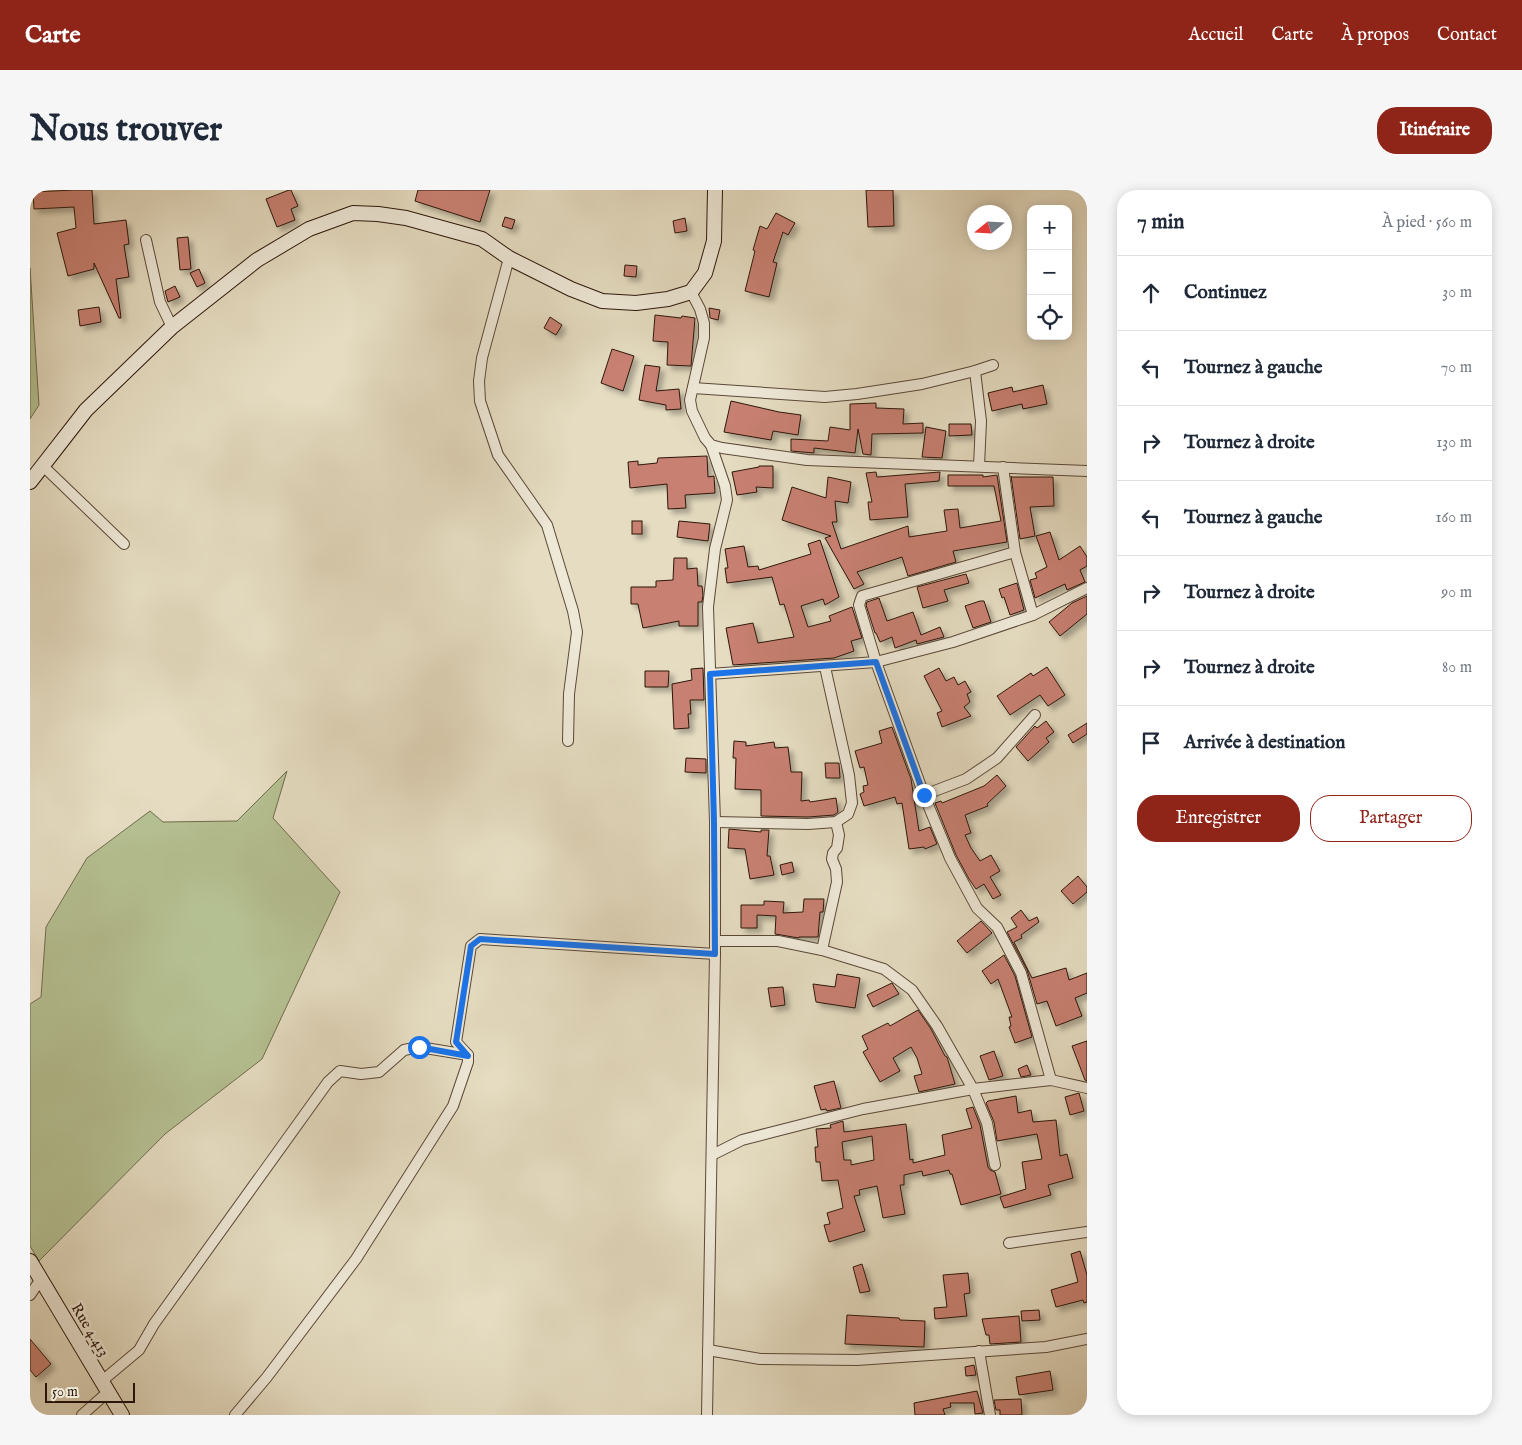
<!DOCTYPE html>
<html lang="fr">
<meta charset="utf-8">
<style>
body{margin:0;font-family:"IM FELL English",serif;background:#f6f6f7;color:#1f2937}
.controls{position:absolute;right:15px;top:15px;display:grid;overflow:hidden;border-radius:10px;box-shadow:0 2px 12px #0003}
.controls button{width:45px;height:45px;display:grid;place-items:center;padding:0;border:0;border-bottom:1px solid #e0e1e3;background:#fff;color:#1f2937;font:25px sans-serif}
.compass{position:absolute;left:937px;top:15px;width:45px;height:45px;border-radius:50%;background:#fff;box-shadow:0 2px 12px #0003;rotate:252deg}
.scale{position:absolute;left:15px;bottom:12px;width:90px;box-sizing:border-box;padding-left:5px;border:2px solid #2d160a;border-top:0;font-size:14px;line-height:18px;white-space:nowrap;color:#2d160a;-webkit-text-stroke:4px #eee8d7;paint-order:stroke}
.stop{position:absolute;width:15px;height:15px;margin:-11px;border:4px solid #1a73e8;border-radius:50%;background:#fff}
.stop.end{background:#1a73e8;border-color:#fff;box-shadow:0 1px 5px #0008}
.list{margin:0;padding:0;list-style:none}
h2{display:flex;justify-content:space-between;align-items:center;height:65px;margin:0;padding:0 20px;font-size:21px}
h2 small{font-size:16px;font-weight:400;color:#747a83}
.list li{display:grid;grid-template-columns:32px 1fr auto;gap:15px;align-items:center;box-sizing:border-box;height:75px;padding:0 20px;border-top:1px solid #e0e1e3}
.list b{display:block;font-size:19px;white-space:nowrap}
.list em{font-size:16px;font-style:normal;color:#747a83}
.actions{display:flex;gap:10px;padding:15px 20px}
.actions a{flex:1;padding:11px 0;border:1px solid #8f2418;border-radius:20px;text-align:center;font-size:18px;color:#8f2418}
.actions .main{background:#8f2418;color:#fff}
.icon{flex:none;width:28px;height:28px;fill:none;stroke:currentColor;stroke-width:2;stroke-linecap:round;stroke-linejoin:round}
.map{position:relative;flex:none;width:1057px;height:1225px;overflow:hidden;border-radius:20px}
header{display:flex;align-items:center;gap:30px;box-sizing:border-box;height:70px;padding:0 25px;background:#8f2418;color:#fff}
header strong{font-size:24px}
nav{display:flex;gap:28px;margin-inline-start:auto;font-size:18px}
.intro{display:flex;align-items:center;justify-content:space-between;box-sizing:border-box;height:120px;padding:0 30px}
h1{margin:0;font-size:35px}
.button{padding:12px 22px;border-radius:20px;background:#8f2418;color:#fff;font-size:18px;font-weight:700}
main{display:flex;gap:30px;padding:0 30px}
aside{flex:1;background:#fff;border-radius:20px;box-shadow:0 2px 12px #0003}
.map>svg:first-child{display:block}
.green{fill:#b5c092;stroke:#716b4e}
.building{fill:#c88072;stroke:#2d160a;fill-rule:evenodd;filter:url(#shadow)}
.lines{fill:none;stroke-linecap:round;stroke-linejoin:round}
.street-casing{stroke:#5b4838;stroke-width:12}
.secondary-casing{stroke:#2d160a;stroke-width:16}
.street{stroke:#eee8d7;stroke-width:10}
.secondary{stroke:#eee8d7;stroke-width:14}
.route{stroke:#1a73e8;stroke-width:6}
.labels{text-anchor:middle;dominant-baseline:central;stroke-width:5;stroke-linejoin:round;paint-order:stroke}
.street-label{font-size:15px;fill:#2d160a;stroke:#eee8d7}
</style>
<header>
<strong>Carte</strong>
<nav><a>Accueil</a><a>Carte</a><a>À propos</a><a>Contact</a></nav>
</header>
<div class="intro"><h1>Nous trouver</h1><a class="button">Itinéraire</a></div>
<main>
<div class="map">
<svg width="1057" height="1225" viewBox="0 0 1057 1225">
<defs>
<filter id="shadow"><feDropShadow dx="4.5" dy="4.5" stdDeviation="2.5" flood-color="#0004"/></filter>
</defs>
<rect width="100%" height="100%" fill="#e5dcc1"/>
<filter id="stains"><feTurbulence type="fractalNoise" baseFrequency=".004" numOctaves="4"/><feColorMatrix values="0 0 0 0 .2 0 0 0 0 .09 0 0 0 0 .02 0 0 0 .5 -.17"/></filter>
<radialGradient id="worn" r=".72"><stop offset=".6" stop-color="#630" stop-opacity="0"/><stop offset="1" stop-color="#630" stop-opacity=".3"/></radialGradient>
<g class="green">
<path d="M0 78 9 215 0 229Z"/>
<path d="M257 581 243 628 310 702 232 869 135 944 9 1071 0 1056V814L11 807 16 737 57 668 120 621 133 632 207 631Z"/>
</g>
<g class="building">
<path d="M44 0H62L64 34 96 30 99 54 94 55 99 87 86 89 91 128H89L64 73V79L38 86 27 43 46 38 44 17 4 19 3 2Z"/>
<path d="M259 0H261L268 16 261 19 265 30 247 37 236 9Z"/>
<path d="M388 0H460L450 32 385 11Z"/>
<path d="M836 0H863L864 36 838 37Z"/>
<path d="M746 23 765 33 758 45 753 42 743 72 747 73 739 107 715 101 725 61 723 60 730 36 737 39Z"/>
<path d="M475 27 485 30 482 39 472 36Z"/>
<path d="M655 28 657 41 645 43 643 31Z"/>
<path d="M158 47 161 79 150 80 147 48Z"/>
<path d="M595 75 607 76 606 87 594 86Z"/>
<path d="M169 79 175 93 167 97 160 83Z"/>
<path d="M145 96 150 107 138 112 135 101Z"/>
<path d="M69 117 71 132 50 136 48 120Z"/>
<path d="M679 118 690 120 688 130 680 128Z"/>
<path d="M625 125 651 128 652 126 665 128 661 176 637 175 638 152 623 151Z"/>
<path d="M520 127 532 135 526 145 514 138Z"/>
<path d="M582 159 604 166 593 201 571 193Z"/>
<path d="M615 175 630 177 626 201 649 199 651 219 636 220V215L609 210Z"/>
<path d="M1013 195 1017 214 993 219 992 214 962 221 958 203 982 197 983 202Z"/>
<path d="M701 211 749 222 771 225 768 245 743 241 741 250 694 242Z"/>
<path d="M846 213V218L874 219 873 234 893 233V243L842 244 841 265 833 264 828 239 825 263 784 258V263L761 261V249L798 251 800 237 820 240V214Z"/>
<path d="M919 234H941L942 245 919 246Z"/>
<path d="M896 237 916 241 912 268 892 267Z"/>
<path d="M677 266 678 287 684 286 685 303 655 305 656 318 638 319 637 294 600 298 598 272 608 271V275L627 273 628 268Z"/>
<path d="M729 276H743V298L726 297 727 302 707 305 702 282 729 277Z"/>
<path d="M846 282 847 287 910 282 909 291 875 294 878 327 840 330 838 312H842L836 283Z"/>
<path d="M918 285H953V287L967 285 977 352 923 361 926 372 878 386 872 367 827 382 834 394 824 399 795 348 801 346 752 330 762 297 796 308 798 287 821 292 818 313 805 311 807 332H802L811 359 878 336 879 347 917 341 914 320 928 319 930 338 971 331 964 296H918Z"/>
<path d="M981 286V287H1023L1024 316 1000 317 1005 346 990 349Z"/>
<rect x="602" y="331" width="10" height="13"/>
<path d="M649 331 680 334 678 351 647 347Z"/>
<path d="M1020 342 1029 370 1050 356 1057 367V376L1050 380 1055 392 1037 400 1035 394 1005 408 1000 390 1007 388 1005 383 1017 377 1006 346Z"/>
<path d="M790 350 809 407 795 415 793 409 771 416 778 437 801 431 799 426 822 417 832 448 821 451 824 461 804 468 703 475 696 438 723 433 728 453 764 447 754 414 750 415 742 387 697 393 695 378H698L695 359 714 356 718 377 728 376 729 380 781 364 778 354Z"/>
<path d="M644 368H657V379L667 378 668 396H672L673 405 672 412H668V436H649V431L613 438 608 414H601V397H626V391L643 390Z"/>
<path d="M936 384 939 393 914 400 918 411 893 418 887 397Z"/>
<path d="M987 393 994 420 980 425 974 407 972 408 969 399Z"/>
<path d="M1057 406V424L1030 446 1019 432 1042 413Z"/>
<path d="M849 408 857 431 883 422 891 445 910 437 914 447 887 454 886 450 865 458 862 447 850 452 846 443H845L836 415 837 412Z"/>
<path d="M950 411H954L961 432 943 438 935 416Z"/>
<path d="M1017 477 1035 505 1018 516 1010 505 980 525 967 506 1001 483 1003 486Z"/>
<path d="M673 478 674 510H660L661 524H658L659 538 644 539 642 494 662 490 661 479Z"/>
<path d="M909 478 916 491 924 487 928 495 935 491 941 502 937 504 940 512 934 517 941 526 912 537 907 523 912 521 894 486Z"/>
<path d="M615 481H639L638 497H615Z"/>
<path d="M1016 531 1024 542 1016 548 1019 552 998 571 986 557 1005 536 1007 538Z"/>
<path d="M1057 533V544L1043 553 1038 545Z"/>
<path d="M862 537 881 589 889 641 900 637 907 654 895 659 894 657 879 659 872 613 867 614 865 607 834 616 830 604 834 602 833 596 838 595 834 577 830 578 825 561 852 553 849 541Z"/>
<path d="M704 551 716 552V556L744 552 745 558 758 557 761 582H772L771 611 779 610 780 612 806 608 808 622 804 625 778 627 731 626V600L705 599 706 568H703Z"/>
<path d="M656 568 676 569V583L655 582Z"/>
<path d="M795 573H809L810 588H796Z"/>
<path d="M967 585 976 596 957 614 958 616 935 625 941 643 935 645 941 658 950 671 961 665 970 681 960 687 971 705 963 709 954 694 946 699 939 689 926 665 905 613 911 611 912 613 954 596Z"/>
<path d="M699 639 731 642V640H739L737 666H740L744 685 720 689 715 659 698 658Z"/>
<path d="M762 672 764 682 752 685 750 675Z"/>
<path d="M1048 686 1057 697V702L1043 714 1031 701Z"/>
<path d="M774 709H794L793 722H790L788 747H769V748L745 744 746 726 727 725V738H711V715H734V711L754 712 753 723 773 722Z"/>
<path d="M991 720 999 731 1007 727 1009 732 991 745 992 748 984 752 1002 788 1036 778 1039 790 1057 783V803L1045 808 1052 826 1026 836 1017 811 1007 814 997 780 977 742 987 737 981 728Z"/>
<path d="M951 731 962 743 937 763 927 751Z"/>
<path d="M974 765 985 786 1002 847 985 853 979 837 981 836 979 827H982L968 789 961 794 952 781Z"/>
<path d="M807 784 830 788 825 818 786 812 783 794 805 797Z"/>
<path d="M862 793 869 804 843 817 837 805Z"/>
<path d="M753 797 755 815 741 817 738 798Z"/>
<path d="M888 820 901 839 915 866 917 867 925 894 889 902 884 886 892 884 887 868 881 857 863 868 870 881 850 892 833 862 838 859 832 846 858 833 860 836Z"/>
<path d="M1057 851V891L1055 890 1042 856Z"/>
<path d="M964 861 973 886 959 890 950 866Z"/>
<path d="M997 875 1001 885 991 887 988 879Z"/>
<path d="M804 891 811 918 797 921 796 919 791 920 784 896Z"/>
<path d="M1049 903 1054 921 1040 925 1035 907Z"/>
<path d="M986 906 988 923 1001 920 1003 932 1026 930 1030 966 1037 964 1043 988 1018 995 1021 1005 974 1018 970 1007 996 999 992 972 1012 969 1007 944 967 951 964 932 956 913 958 911Z"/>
<path d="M943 917 950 935 958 977 960 980 965 982 971 1004 931 1015 922 984H920L919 980 893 986 892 981 874 985V995H870L875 1024 853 1028 847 996 829 1000 830 1005 824 1006 835 1041 799 1052 794 1035 800 1034 797 1023 813 1018 808 990 792 991 790 972H786L785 957H788L786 939 801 938 800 935 813 931 814 942 876 934 880 970 883 969V973L915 965 912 945 942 938 936 919ZM842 946 844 970 821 975V970H814L812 952Z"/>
<path d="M1050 1061 1057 1085V1112L1054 1113 1053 1110 1026 1117 1021 1100 1048 1092 1041 1064Z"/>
<path d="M832 1074 840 1101 830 1103 823 1077Z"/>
<path d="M938 1083 940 1103 934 1104 937 1126 905 1129 904 1118 917 1117 913 1085Z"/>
<path d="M1009 1120 1010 1130 992 1131 991 1121Z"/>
<path d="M817 1125 869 1128 870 1130 895 1131 894 1157 815 1154Z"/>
<path d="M989 1126 991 1152 960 1154 959 1145H956L952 1129Z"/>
<path d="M0 1149 21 1174 6 1187 0 1180Z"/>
<path d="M944 1175 946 1185 936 1186 935 1177Z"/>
<path d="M1020 1181 1023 1200 989 1205 986 1187Z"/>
<path d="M947 1201 953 1223 945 1224 944 1213H920L921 1217 913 1219 915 1225H885L884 1213Z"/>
<path d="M991 1209 992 1225H970V1220H966L964 1210Z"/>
</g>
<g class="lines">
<defs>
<g id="street">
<path d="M116 50 130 112 142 137"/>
<path d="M479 68 452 168 449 191 450 211 468 265 517 335 543 421 547 442 539 504 538 551"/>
<path d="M661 102 670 119 674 133V148L660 210 662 221 675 248 681 255 692 258 777 270 1057 281"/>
<path d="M945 181 951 231 949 276"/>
<path d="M663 198 795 207 827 204 892 194 945 181 963 175"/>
<path d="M13 276 94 354"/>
<path d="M973 277 985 362 1003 425"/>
<path d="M985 362 832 406 829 415 846 472 894 605 920 668 947 718 967 737 991 783 1021 890"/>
<path d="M680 484 846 472 923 452 1003 425 1057 398"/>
<path d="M894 605 936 589 967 568 1005 525"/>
<path d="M685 632 778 634 806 632 818 624 822 613 819 585 795 477"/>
<path d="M685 751H748L792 760 854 779 882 800 907 836 943 899 957 933 965 975"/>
<path d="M792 760 807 692 806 679 802 669 803 663 807 658 809 645 806 632"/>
<path d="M682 965 712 950 739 943 833 919 943 899 1021 890 1057 898"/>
<path d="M979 1053 1057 1042"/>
<path d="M0 1105 11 1089"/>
<path d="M678 1160 730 1169 827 1170 1016 1157 1057 1149"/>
<path d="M949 1161 960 1225"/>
<path d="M72 1191 109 1160 124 1134 298 892 310 881 331 884 349 882 374 860 389 857 438 865"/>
<path d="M52 1225 78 1202"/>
<path d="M205 1225 237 1187 326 1069 423 916 438 872V865L426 852 441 756 450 749 685 764"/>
<path d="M677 1225 685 764V632L678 417 685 359 697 310 695 296 681 255"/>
</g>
<g id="secondary">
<path d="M0 292 56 220 142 137 227 70 279 39 323 23 348 24 376 28 452 49 479 68 541 99 572 111 606 113 638 109 661 102 675 83 684 51 685 0"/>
<path d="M0 1071 92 1225"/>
</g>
</defs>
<use href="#street" class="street-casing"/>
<use href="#secondary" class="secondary-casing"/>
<use href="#street" class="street"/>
<use href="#secondary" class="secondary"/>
</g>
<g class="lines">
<path class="route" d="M389 857 438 866 426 852 427 846 441 756 450 749 685 764 684 632 680 484 846 472 894 605"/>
</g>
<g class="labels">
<g class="street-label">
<text transform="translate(60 1140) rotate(59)">Rue 4.413</text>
</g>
</g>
<rect width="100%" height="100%" filter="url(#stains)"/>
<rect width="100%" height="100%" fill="url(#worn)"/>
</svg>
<div class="controls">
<button>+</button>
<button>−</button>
<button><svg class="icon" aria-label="locate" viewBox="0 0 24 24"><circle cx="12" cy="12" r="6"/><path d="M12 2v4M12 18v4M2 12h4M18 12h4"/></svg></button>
</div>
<svg class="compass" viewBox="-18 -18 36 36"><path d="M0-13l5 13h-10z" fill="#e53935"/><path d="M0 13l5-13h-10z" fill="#747a83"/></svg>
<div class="scale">50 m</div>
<div class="stop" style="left:389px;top:857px"></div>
<div class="stop end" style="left:894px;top:605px"></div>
</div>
<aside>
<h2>7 min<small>À pied · 560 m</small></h2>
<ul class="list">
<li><svg class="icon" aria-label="ahead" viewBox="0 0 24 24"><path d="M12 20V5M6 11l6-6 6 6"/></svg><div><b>Continuez</b></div><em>30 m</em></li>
<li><svg class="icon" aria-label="left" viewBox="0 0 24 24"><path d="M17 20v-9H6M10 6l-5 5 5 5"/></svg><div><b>Tournez à gauche</b></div><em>70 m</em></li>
<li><svg class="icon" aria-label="right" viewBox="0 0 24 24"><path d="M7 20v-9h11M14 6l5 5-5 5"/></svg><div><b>Tournez à droite</b></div><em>130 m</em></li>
<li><svg class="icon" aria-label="left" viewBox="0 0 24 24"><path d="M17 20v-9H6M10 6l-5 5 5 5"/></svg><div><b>Tournez à gauche</b></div><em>160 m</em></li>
<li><svg class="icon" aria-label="right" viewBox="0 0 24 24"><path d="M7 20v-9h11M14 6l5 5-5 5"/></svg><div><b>Tournez à droite</b></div><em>90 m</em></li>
<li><svg class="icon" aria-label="right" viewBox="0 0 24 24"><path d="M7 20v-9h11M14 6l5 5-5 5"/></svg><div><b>Tournez à droite</b></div><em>80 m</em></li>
<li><svg class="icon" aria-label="arrive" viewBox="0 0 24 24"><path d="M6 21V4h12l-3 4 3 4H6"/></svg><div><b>Arrivée à destination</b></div></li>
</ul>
<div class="actions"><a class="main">Enregistrer</a><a>Partager</a></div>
</aside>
</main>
